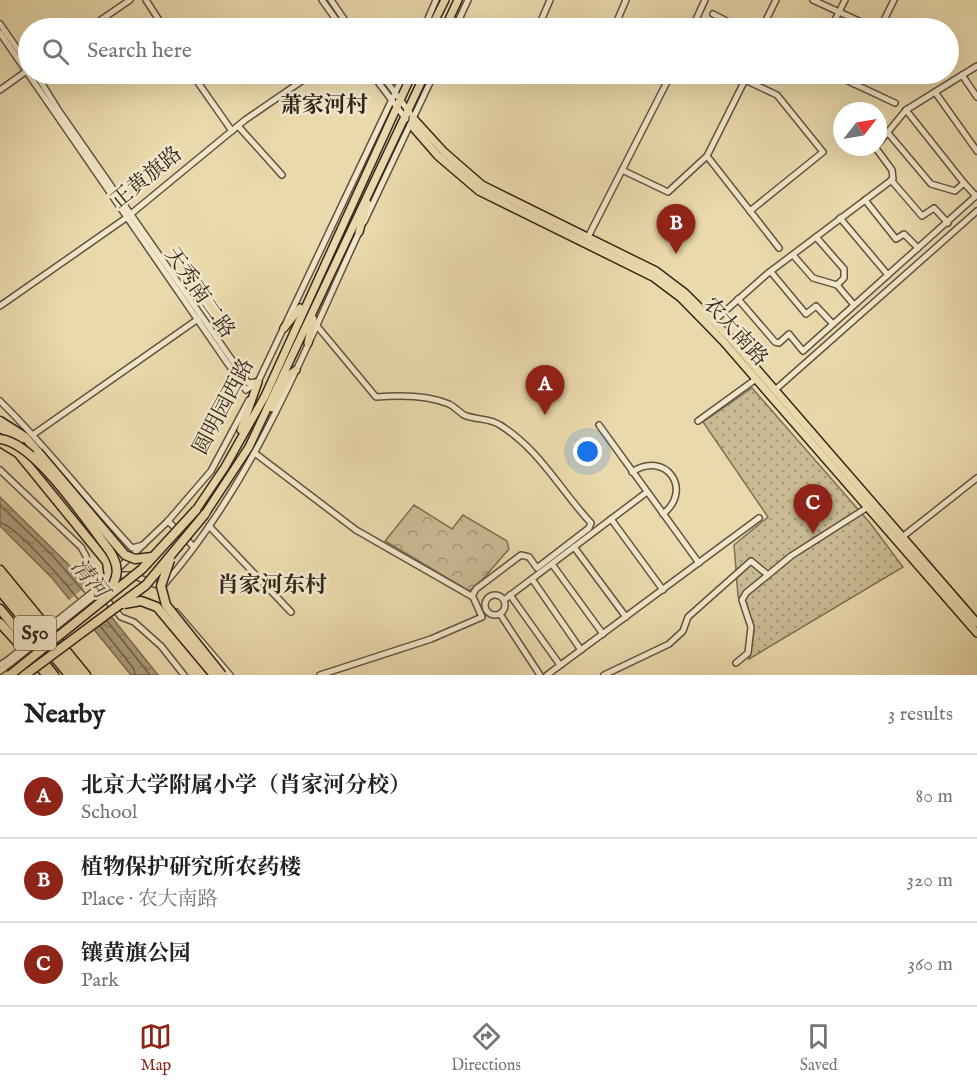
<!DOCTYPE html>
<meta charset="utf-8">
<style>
body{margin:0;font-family:"IM FELL English","Noto Serif SC",serif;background:#f6f6f6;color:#202124}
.compass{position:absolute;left:833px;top:102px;width:54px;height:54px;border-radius:50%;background:#fff;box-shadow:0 6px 24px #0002;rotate:59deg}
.you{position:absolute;left:588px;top:452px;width:21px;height:21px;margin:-15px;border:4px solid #fff;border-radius:50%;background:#1a73e8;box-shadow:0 0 0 9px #1a73e833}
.badge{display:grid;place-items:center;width:39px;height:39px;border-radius:50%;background:#8f2418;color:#fff;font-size:20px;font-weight:700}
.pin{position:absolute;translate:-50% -50px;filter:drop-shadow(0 2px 3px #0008)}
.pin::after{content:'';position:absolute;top:32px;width:21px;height:18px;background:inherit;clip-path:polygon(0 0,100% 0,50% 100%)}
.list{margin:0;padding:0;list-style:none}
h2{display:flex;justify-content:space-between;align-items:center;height:78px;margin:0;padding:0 24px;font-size:26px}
h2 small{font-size:20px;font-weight:400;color:#757577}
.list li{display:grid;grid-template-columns:39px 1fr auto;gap:18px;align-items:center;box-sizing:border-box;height:84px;padding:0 24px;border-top:2px solid #e0e0e0}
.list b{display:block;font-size:22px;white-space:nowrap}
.list p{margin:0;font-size:20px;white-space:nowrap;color:#757577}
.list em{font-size:20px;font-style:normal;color:#757577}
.icon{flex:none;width:33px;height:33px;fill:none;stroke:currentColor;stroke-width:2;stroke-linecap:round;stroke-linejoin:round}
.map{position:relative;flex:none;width:977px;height:675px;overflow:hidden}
.search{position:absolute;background:#fff;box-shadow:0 6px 24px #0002;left:18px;right:18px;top:18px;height:66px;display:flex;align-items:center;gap:15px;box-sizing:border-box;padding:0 21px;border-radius:33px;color:#757577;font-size:22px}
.sheet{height:330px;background:#fff}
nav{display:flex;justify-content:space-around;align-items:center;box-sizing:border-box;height:84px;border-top:2px solid #e0e0e0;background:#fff;font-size:16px;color:#757577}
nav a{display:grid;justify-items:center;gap:3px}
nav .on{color:#8f2418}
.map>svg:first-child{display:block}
.grass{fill:url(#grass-dots);stroke:#807058;stroke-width:1.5}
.forest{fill:url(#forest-crowns);stroke:#807058;stroke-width:1.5}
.water{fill:url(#water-ripples);stroke:#7c6d55;stroke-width:1.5}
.pier{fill:#ead9ac}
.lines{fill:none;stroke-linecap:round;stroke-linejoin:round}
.shore{stroke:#70614c;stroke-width:1.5}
.minor-casing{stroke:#625341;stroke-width:8}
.major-casing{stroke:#35261d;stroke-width:10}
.highway-casing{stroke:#35261d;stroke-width:11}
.minor{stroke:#f1e6c9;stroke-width:5}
.major{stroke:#ead9ac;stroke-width:7}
.highway{stroke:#ead9ac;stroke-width:8}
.minor-bridge-casing{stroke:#625341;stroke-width:8;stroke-linecap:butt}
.highway-bridge-casing{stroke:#35261d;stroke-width:11;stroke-linecap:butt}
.minor-bridge{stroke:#f1e6c9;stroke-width:5}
.highway-bridge{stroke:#ead9ac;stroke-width:8}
.labels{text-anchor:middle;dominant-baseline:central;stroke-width:5;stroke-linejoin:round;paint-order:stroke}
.shield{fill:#f1e6c9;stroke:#6d6051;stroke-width:1.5}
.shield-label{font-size:20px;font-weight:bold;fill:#35261d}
.street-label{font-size:21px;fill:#35261d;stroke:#f1e6c9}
.neighbourhood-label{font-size:22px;font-weight:bold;fill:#35261d;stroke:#f1e6c9}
.water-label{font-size:22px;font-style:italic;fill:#594939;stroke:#f1e6c9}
</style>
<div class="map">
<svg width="977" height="675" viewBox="0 0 977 675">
<defs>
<pattern id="grass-dots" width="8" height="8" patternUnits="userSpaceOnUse" patternTransform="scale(1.5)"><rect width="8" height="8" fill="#cbbb94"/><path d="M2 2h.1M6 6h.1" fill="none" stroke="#a69878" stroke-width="1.8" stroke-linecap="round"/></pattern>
<pattern id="forest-crowns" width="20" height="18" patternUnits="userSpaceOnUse" patternTransform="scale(1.5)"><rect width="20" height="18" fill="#cbbb94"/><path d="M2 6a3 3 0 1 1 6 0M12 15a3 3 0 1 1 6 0" fill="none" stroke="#a69878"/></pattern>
<pattern id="water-ripples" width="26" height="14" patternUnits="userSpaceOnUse" patternTransform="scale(1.5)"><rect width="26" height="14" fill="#ac9c7b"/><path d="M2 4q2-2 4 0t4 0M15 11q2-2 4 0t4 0" fill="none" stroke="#8d7f64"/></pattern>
</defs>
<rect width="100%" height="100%" fill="#ead9ac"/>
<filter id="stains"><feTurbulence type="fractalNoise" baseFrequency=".00333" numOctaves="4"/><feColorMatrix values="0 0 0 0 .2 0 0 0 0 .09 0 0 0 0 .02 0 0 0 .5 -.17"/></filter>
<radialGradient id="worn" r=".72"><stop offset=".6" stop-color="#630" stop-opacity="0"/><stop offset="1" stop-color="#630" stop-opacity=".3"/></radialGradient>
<path class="grass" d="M752 388 870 523 903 567 749 659 754 630 738 596 734 545 768 517 703 422Z"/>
<path class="forest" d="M414 505 452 529 463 515 507 541 509 549 483 579 469 591 385 541Z"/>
<path class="water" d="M0 497 73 569 158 675H131L52 578 0 526Z"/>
<path class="pier" d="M89 584 113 614 92 631 68 601Z"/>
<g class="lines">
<g class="shore">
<path d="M0 505 52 555 85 593"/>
<path d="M0 523C15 524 66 584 78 599"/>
<path d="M107 621 150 675"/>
<path d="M100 626 134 669 135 675"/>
</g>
<defs>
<g id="minor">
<path d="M146 0 164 28"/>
<path d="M322 0 342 28"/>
<path d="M331 0 350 28"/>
<path d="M813 0 874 28"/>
<path d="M713 14 740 28"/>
<path d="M0 24 28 64"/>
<path d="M89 28 130 0"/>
<path d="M424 28 436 0"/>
<path d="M455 28 468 0"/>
<path d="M543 28 541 21 550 0"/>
<path d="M614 28 626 0"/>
<path d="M692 28 705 0"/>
<path d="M762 28 776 0"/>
<path d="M831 28 845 0"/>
<path d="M880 28 894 0"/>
<path d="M0 33 246 390 258 382"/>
<path d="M36 74 59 111 248 383 256 382"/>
<path d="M192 74 232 131"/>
<path d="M372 74 406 119"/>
<path d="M381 74 410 113"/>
<path d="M833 74 895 103"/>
<path d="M903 74 906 77"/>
<path d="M962 75 977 97"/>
<path d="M745 80 777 95 823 152 750 211"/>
<path d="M854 84 859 74"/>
<path d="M0 90 28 70"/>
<path d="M935 92 977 151"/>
<path d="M906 110 964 183"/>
<path d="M238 126 282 175"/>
<path d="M888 133 931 184 955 191 964 183 976 196"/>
<path d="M878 144 906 110 977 66"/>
<path d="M707 156 779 248"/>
<path d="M622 170 668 192 707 156 748 74"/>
<path d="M891 180 922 216 934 208 948 223"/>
<path d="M865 200 896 239 904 234 918 248"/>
<path d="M840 218 888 275"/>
<path d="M364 222 434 74"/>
<path d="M588 237 671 74"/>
<path d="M816 237 844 269V278L837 285 854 305"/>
<path d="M793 255 813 278 837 285"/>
<path d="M771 272 806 314 816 306 833 324"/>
<path d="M738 299 775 342 779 343 789 334 803 351 977 195"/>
<path d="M0 306 126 218 245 120 312 74"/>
<path d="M714 321 767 274 893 179 892 170 875 147"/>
<path d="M317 326 376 397C399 395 428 395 449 404 455 407 459 412 464 415 475 420 490 418 500 425 540 450 560 490 591 523L589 528 537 568 529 557 521 555 476 589 472 596"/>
<path d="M257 384 404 74"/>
<path d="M775 390 977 211"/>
<path d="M0 401C47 447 87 500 132 548L143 545"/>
<path d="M698 421 756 379"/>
<path d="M599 425 699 563"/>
<path d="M34 434 198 319"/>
<path d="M256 454 356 530 473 597 482 617 431 639 320 675"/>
<path d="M0 470 81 547 86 556 91 581 121 617 134 622 161 646 184 675"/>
<path d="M632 472C665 450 694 489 663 514"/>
<path d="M611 519 663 590"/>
<path d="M168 521 193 546"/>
<path d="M209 526 291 612"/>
<path d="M901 538 977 478"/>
<path d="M574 547 626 617"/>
<path d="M552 564 603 634"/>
<path d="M532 579 581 650"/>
<path d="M99 587 168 521 211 471 249 400"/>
<path d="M102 590 119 575H132L162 587C253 484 303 353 360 230"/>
<circle cx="495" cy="605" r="10"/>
<path d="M510 595 560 665"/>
<path d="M504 600 647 492"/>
<path d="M176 612 230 675"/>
<path d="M500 614 540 675"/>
<path d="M736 663 748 653 751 627 742 600 746 593 768 575"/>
<path d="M0 665 9 659"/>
<path d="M0 671 12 662"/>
<path d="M547 675 759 518"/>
<path d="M604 675 669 644 683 631 688 617 751 561 768 575 791 556 868 507"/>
</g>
<g id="major">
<path d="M431 28 445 0"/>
<path d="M445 28 458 0"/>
<path d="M413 118 444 152 482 185 656 271 685 293 729 337 977 623"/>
<path d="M411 125 438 156 479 191 653 277 681 298 723 341 977 633"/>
<path d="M359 232 367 203"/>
<path d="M284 328 300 308"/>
<path d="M308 343 313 319"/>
<path d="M272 408 289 375 296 370"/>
<path d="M241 430 258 382"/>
<path d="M196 510 225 467 265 396 412 74"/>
<path d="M205 514 249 447 425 74"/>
</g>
<g id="highway">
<path d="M0 421 25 437 38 452"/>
<path d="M0 428 21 439"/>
<path d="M0 442 18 453 107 562 109 577"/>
<path d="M0 570 86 675"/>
<path d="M0 581 78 675"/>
<path d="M0 591 69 675"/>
<path d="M0 609 54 675"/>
<path d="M0 623 47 675"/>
</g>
</defs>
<use href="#minor" class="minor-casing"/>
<use href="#major" class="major-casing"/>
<use href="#highway" class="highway-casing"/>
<use href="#minor" class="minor"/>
<use href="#major" class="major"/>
<use href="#highway" class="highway"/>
<defs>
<g id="minor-bridge">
<path d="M9 659 99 587"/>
<path d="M12 662 102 590"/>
</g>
<g id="highway-bridge">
<path d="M0 439C35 442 87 522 109 550 121 568 118 578 107 595"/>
<path d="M38 452 125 555 135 559 152 557"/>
<path d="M170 560 161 586 166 605 222 675"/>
<path d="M124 604 141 601 157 607 214 675"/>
<path d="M10 675 142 569 196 510"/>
<path d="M25 675 146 585 205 514"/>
</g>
</defs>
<use href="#minor-bridge" class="minor-bridge-casing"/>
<use href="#highway-bridge" class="highway-bridge-casing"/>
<use href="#minor-bridge" class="minor-bridge"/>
<use href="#highway-bridge" class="highway-bridge"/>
</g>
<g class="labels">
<rect class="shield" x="14" y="616" width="42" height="34" rx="4.5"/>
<g class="shield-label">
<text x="35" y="633">S50</text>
</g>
<g class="street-label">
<text transform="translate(147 178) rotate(-39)">正黄旗路</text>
<text transform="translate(199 293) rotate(55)">天秀南二路</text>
<text transform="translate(735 332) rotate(48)">农大南路</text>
<text transform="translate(224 407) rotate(-62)">圆明园西路</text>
</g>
<g class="neighbourhood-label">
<text x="324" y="106">萧家河村</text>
<text x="272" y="586">肖家河东村</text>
</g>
<g class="water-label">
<text transform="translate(89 579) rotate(50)">清河</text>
</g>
</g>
<rect width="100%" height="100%" filter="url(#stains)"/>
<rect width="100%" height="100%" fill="url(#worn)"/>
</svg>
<svg class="compass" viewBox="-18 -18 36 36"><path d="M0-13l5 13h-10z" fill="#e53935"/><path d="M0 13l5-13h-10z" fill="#757577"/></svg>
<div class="you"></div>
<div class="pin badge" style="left:545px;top:415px">A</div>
<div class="pin badge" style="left:676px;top:254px">B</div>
<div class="pin badge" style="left:813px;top:534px">C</div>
<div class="search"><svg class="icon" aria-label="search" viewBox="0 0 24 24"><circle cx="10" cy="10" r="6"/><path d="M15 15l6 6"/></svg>Search here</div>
</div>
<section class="sheet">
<h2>Nearby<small>3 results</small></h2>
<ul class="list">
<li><span class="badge">A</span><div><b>北京大学附属小学（肖家河分校）</b><p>School</p></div><em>80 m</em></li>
<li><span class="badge">B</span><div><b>植物保护研究所农药楼</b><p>Place · 农大南路</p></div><em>320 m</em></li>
<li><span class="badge">C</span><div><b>镶黄旗公园</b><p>Park</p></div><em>360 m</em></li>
</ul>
</section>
<nav>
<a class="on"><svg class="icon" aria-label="map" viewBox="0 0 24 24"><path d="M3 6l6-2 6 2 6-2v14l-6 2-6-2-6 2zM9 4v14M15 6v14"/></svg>Map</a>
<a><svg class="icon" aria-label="directions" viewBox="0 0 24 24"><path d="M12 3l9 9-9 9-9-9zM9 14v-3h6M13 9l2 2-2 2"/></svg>Directions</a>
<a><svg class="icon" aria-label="saved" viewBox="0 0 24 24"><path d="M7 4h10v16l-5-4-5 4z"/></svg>Saved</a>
</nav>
